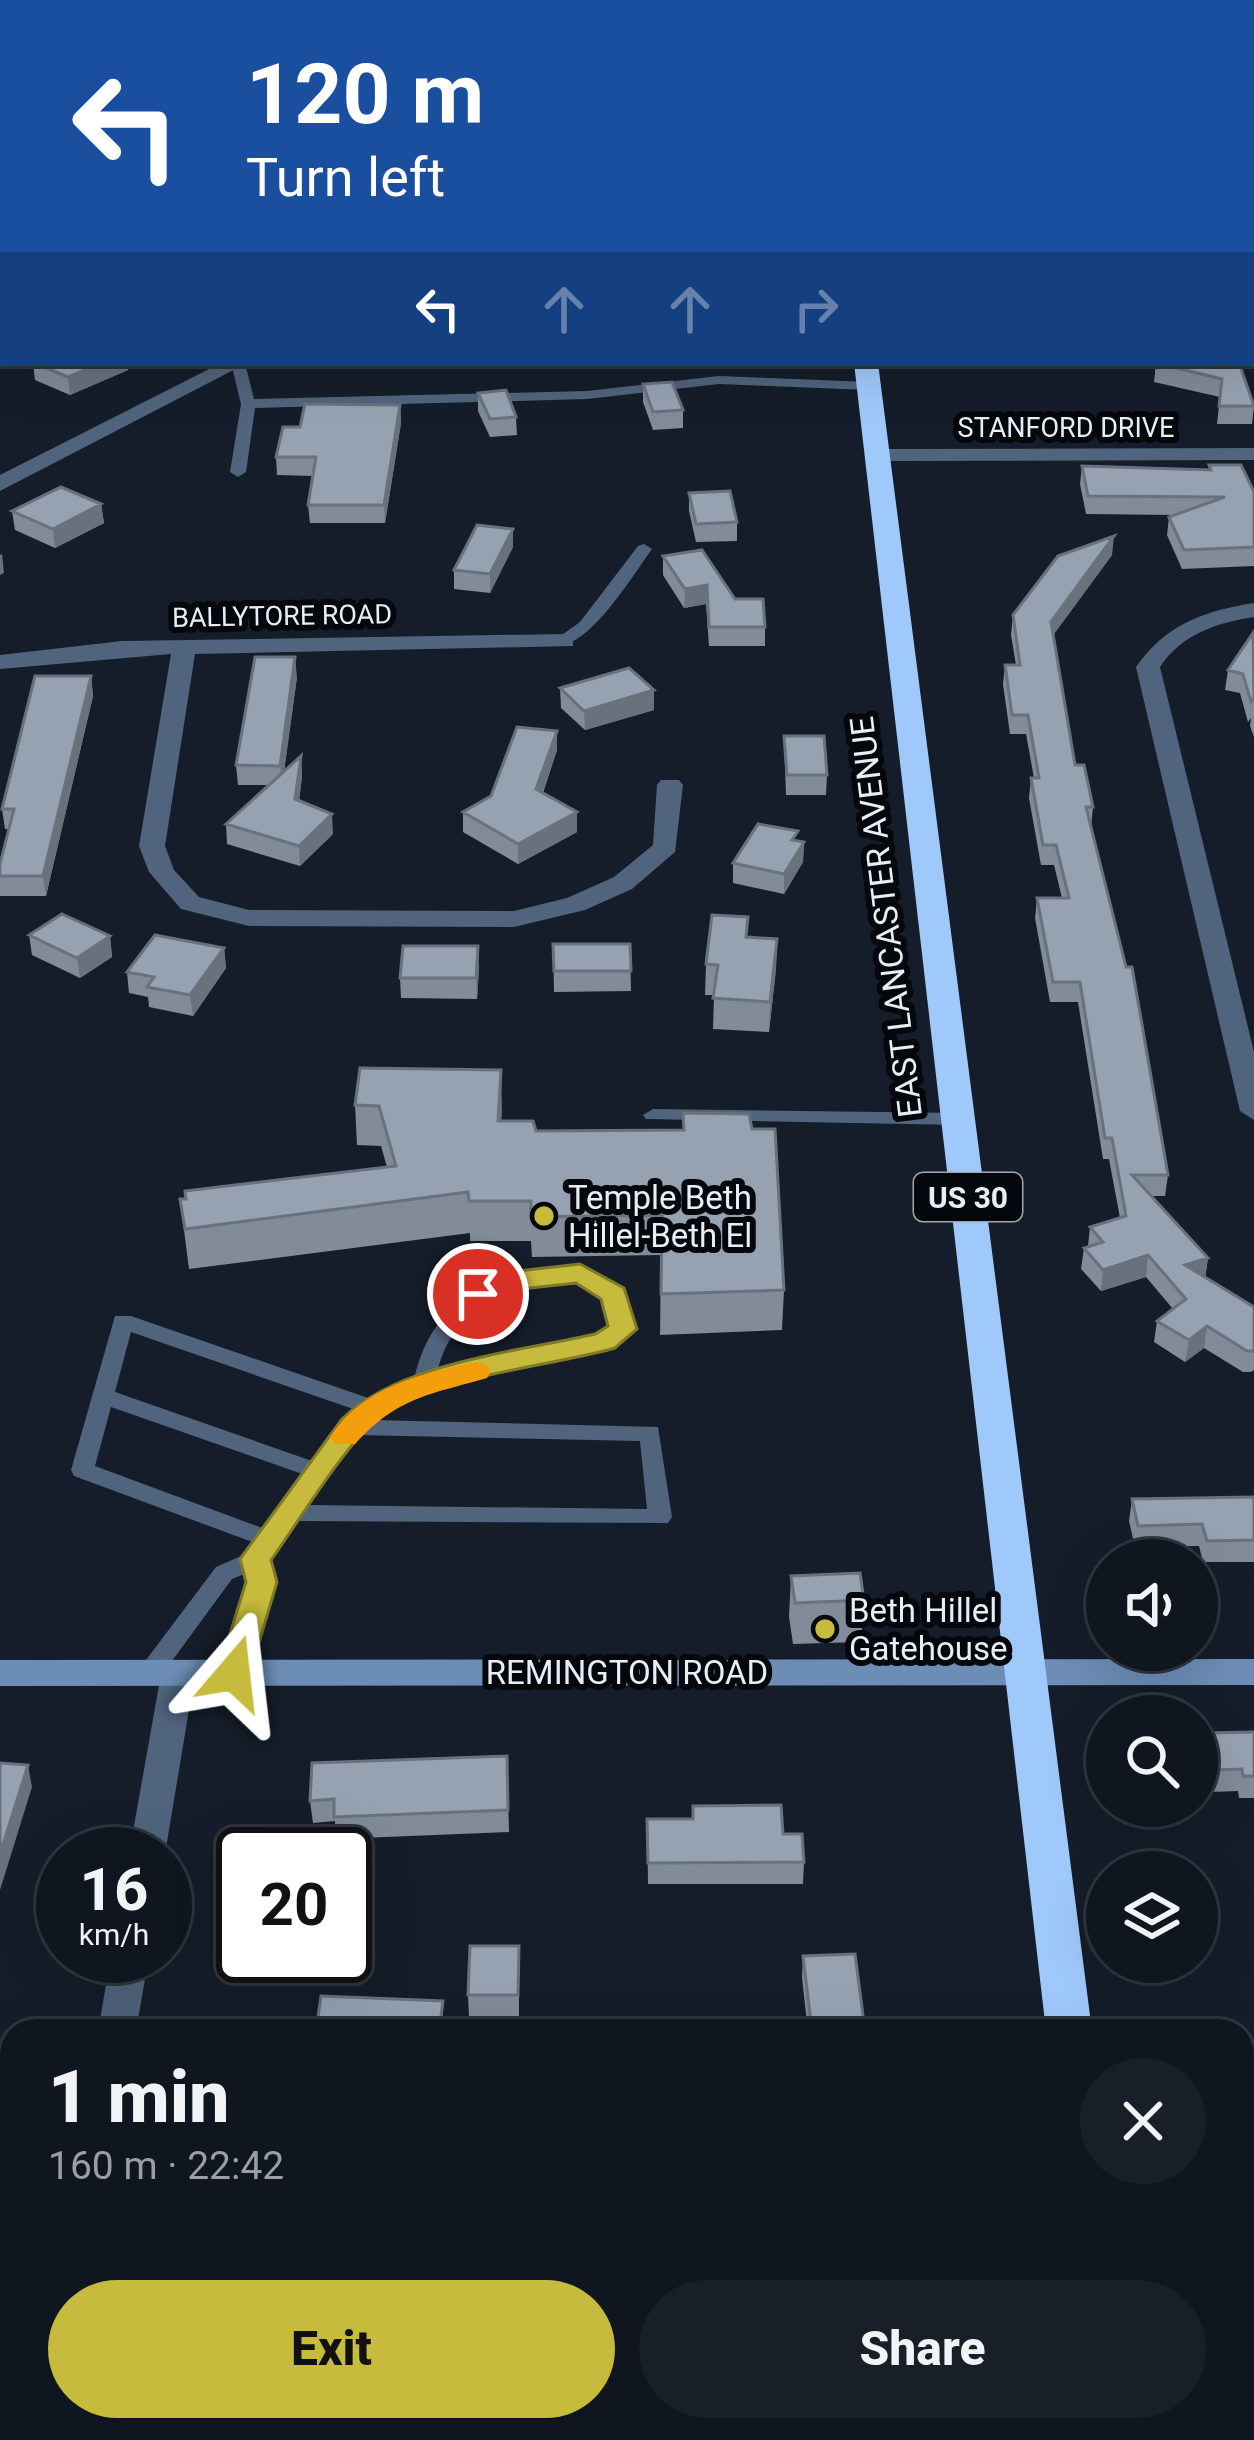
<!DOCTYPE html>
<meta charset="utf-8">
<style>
body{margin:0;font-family:Roboto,sans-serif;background:#181f28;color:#f1f3f6;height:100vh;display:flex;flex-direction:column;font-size:45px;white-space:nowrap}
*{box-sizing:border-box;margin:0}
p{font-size:39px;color:#9b9fa4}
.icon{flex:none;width:66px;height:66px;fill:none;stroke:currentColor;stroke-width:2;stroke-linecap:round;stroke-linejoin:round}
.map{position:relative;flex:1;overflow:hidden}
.sheet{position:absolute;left:0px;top:2019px;width:1254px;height:423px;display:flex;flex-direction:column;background:#0f161f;border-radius:36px 36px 0 0;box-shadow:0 12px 48px #0002,0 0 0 3px #2f353d}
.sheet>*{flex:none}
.hud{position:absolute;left:0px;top:0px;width:1254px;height:366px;box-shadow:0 12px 48px #0002,0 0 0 3px #2f353d;background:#1a4fa0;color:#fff;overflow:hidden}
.buttons{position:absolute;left:1086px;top:1539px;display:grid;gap:24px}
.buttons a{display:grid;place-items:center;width:132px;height:132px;border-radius:50%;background:#0f161f;box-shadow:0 12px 48px #0002,0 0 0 3px #2f353d;font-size:60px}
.speed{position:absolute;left:36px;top:1827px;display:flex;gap:24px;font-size:60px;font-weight:700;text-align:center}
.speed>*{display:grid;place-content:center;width:156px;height:156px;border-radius:50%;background:#0f161f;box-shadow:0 12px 48px #0002,0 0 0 3px #2f353d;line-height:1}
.speed small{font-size:30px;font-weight:400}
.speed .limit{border:6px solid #111;border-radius:18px;background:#fff;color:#111}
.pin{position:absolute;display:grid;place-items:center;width:102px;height:102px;color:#fff;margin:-51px;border:6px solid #fff;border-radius:50%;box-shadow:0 3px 12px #0007}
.me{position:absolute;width:132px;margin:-66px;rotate:17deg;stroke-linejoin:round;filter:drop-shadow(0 0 9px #0008)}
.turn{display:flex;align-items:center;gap:42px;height:252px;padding:0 48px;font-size:54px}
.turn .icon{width:156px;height:156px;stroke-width:2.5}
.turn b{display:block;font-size:84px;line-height:102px}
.lanes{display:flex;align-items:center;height:114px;padding:0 48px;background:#0003;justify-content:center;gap:60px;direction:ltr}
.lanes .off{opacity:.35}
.round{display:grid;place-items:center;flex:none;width:126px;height:126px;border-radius:63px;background:#181f28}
.overview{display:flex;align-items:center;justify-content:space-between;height:204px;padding:0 48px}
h1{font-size:72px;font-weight:800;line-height:90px}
.cta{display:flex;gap:24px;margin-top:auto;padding:24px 48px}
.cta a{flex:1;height:138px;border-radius:72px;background:#c6bb3c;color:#111;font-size:48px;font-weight:800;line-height:138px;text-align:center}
.cta a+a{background:#181f28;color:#f1f3f6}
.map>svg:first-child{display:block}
</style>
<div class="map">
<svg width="1254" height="2440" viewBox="0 0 1254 2440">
<rect width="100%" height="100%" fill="#141d29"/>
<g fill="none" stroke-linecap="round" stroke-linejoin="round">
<path fill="#50647d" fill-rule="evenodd" d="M833,0H864L860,3Z
M1251,79L1254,80V88L1251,87Z
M1251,138H1254V146H1251Z
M231,363H245L254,399L587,391L719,376L869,382L876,386L869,390L719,384L587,399L255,408L246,472L238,477L230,472L241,404Z
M644,544L652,549C634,574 590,646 559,645V637L580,622L638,546Z
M653,1109L959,1113L969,1119L959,1125L646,1119L643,1115Z
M548,1267C576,1267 598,1273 622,1289L633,1329L613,1346L430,1390L373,1420L658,1427L672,1517L668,1523L296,1521L268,1560L273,1583L243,1679L234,1682L225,1679L222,1673L249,1583L247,1573L232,1579L158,1680L149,1683L140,1680L137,1674L140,1668L216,1567L248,1553L255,1543L74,1476L71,1470L115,1316H131L371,1399L414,1380C429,1308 479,1279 548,1267ZM548,1281L586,1286L604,1297L611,1326L598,1335L437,1373C449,1318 494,1290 548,1281ZM131,1332L356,1410L315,1462L115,1392ZM111,1407L305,1475L265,1529L95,1466ZM358,1435L640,1441L647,1509L308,1505Z"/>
<path fill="#50647d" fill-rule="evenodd" d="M3,31V42L0,43V32Z
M1251,159L1254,160V172L1251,171Z
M3,249V261L0,262V250Z
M1251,320H1254V332H1251Z
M221,363H247L0,491V475Z
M1254,448V460L878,461L867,455L878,449Z
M1254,603V617C1216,623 1182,634 1160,667L1254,1052V1120L1240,1111L1136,667C1166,624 1204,611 1254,603Z
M565,634L573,636V646L195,654L165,846L174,870L199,897L249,910L514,911L567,898L614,877L653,845L657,785L661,780H679L683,785L675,852L632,889L585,910L514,927L249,926L181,909L149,872L139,846L171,654L0,669V655L122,641Z
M178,1661L190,1665L195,1674L165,1854H129L161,1674L166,1665Z
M111,1956H149L136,2031H98Z
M37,2430H81L80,2440H36Z"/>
<path fill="#6c8db5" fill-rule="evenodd" d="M1254,1659V1685L0,1686V1660Z"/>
<path fill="#a0c9fb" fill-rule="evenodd" d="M706,0H726L728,3H708Z
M854,363H878L1092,2031H1046Z
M1092,2430H1144L1145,2440H1093Z"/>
</g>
<path fill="#818b99" d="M196,0H433L428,3H211Z
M886,0H972L971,3H889Z
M1254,0V77H1251V3Z
M33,363L128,370L70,395L35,380Z
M1156,363H1239L1254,406L1252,424H1217L1220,397L1154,382Z
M643,384L683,410V428L653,430L643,402Z
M478,393L516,417L517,435L490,437L478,411Z
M400,405L401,423L385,523H310L308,505L313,476L277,475L276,457L300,427Z
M1209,465L1254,492V566L1182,569L1167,535L1169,517L1173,515L1086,514L1080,484L1082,466L1209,470Z
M689,493L737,522V541L696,542L689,511Z
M101,504L104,523L55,548L15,530L12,511Z
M513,547L490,593L454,589V570Z
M1112,555L1053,635L1075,765L1093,807L1091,827L1168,1175L1165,1196H1151L1208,1258L1205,1278L1254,1307V1370L1251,1372H1243L1204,1348L1185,1362L1154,1342L1157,1321L1173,1309L1146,1277L1101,1291L1081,1269L1084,1248L1088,1246L1090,1227L1120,1218L1109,1159H1103L1078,1002H1050L1035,918L1037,898H1062L1054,865H1041L1029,798L1031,778H1034L1026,734H1010L1003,684L1005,665H1016L1011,635L1013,615Z
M663,556L735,599L765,627V646H709L706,604L684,608L663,575Z
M1254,633V737L1250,726L1251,718L1248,722L1240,693L1225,690L1228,670Z
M91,676L93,696L46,896H0V864L9,829H5L2,809Z
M297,677L284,772L301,756L302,776L299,801L333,834L300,866L227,844L226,824L269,785H238L236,765Z
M560,688L654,690V710L585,730L561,708Z
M784,736L827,775L826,795H786Z
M557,750L543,793L577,832L518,864L463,832V812L491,796Z
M798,841L804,842L803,862L784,894L733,883V863Z
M29,935L110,936L112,957L80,978L32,955Z
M747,937L777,939L776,969L769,1032L713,1029L714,995H705L706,964Z
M553,944H630L631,991L554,992Z
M224,948L226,968L193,1016L149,1007L148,997L129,993L127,972Z
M479,967L477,999L401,998L400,978Z
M501,1070V1121L536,1131L784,1290L782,1330L660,1335L661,1255L532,1257L531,1241H470V1233L189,1269L180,1199L387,1167L381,1146L357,1145L355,1105Z
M1254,1497V1562H1203L1199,1546L1135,1547L1129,1521L1132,1499Z
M791,1576L864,1600L861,1642L793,1644L789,1617Z
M1254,1732V1798H1239L1238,1791L1209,1792L1202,1755L1206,1733Z
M507,1756L509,1832L336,1839L335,1821L313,1823L310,1801Z
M647,1819H693L783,1834L804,1862L803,1884H648Z
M519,1946V2017H469L468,1995Z
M803,1956L865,2031H808L802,1978Z
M788,2430H861V2440H788Z"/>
<path fill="#69717d" d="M403,0H433L428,3H397Z
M916,0H972L971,3H916Z
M100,363H127L128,370L70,395L68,377Z
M400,405L401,423L385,523L384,505Z
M101,504L104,523L55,548L53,529Z
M513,529V547L490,593V574Z
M1114,536L1112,555L1049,641L1051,622Z
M2,554L4,573L0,575V555Z
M707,585L706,604L684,608L685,589Z
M295,657L297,677L282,785L280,766Z
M91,676L93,696L46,896L43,876Z
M654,690V710L585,730L584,711Z
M557,731V750L537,809L536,789Z
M301,756L302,776L297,819L295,799Z
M577,812V832L518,864V844Z
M332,814L333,834L300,866L299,846Z
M804,842L803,862L784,894V874Z
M110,936L112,957L80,978L77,958Z
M777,939L776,969L769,1032L770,1002Z
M478,946L479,967L477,999L476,978Z
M224,948L226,968L193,1016L190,995Z
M501,1070L502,1110L499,1160L498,1121Z
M1148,1255L1146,1277L1101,1291L1103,1270Z
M1208,1258L1205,1279L1185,1265Z
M1207,1326L1204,1348L1185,1362L1189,1340Z
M28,1765L32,1787L0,1890V1854Z
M443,2001V2031H439Z"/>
<path fill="#96a2b2" stroke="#69717d" stroke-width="3" d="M273,0H403L397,3H288Z
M1095,0H1254V53L1251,52V3H1093Z
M34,363H100L68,377Z
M1156,363H1239L1254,406H1219L1222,379Z
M672,382L683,410L653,412L643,384Z
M506,390L516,417L490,419L478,393Z
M305,404L400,405L384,505H308L316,457H276L283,427H300Z
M1209,465H1241L1254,492V547L1184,550L1169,517L1225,497L1088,496L1082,466L1211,470Z
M61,487L101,504L53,529L12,511Z
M730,491L737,522L696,524L689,493Z
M477,525L513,529L490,574L454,570Z
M1114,536L1051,622L1075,765H1084L1093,807H1086L1126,967H1132L1168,1175H1132L1208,1258L1185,1265L1254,1307V1351H1247L1207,1326L1189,1340L1157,1321L1186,1299L1148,1255L1103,1270L1084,1248L1103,1242L1090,1227L1126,1216L1112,1138H1105L1080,982H1053L1037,898H1069L1056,845H1043L1031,778H1039L1028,715H1012L1005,665H1020L1013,615L1058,556Z
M702,550L735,599H763L765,627H709L707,585L685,589L663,556Z
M1253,633L1254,698L1251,702L1243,674L1228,670Z
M255,657H295L280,766L236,765Z
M629,668L654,690L584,711L560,688Z
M35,676H91L43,876H0V864L14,809H2Z
M517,727L557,731L536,789L577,812L518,844L463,812L491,796Z
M784,736H824L827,775H787Z
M301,756L295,799L332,814L299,846L226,824Z
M758,824L798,831L792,840L804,842L784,874L733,863Z
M62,914L110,936L77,958L29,935Z
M712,915L748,917L746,937L777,939L770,1002L713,998L718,965L706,964Z
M155,935L224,948L190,995L147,987L154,977L127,972Z
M553,944H630L631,971H554Z
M403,946H478L476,978H400Z
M360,1068L501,1070L498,1121H533L536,1131L684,1130L683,1113L749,1114L752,1129H775L784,1290L661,1294L662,1215L531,1217V1201H469L468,1192L185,1229L180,1199H186L185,1191L396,1166L379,1106L355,1105Z
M1254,1497V1540L1207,1541L1202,1524L1138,1526L1132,1499Z
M860,1573L864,1600L795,1603L791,1576Z
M1254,1732V1776H1243L1242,1769L1213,1770L1206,1733Z
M507,1756L508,1810L334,1817V1799L310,1801L312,1763Z
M0,1763L28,1765L0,1854Z
M781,1805L783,1834H802L804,1862L648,1863L647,1819H693V1806Z
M470,1946H519L518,1995H468Z
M855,1954L865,2031H812L803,1956Z
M321,1996L443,2001L439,2031H316Z
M340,2430H425L424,2440H339Z"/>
<path fill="#c6bb3c" stroke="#817a27" stroke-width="3" d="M580,1264L624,1288L637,1329L615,1348C543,1368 446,1374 384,1414C349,1437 298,1523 271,1560L277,1582L250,1673L245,1682H222L218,1673L246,1582L240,1559L342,1419C401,1362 517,1352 595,1334L608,1326L601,1299L576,1283L521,1289L478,1303L464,1294L469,1287L518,1271Z"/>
<path fill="#f59e0b" d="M476,1362L487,1365L491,1371L487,1378C428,1395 398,1397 355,1444H335L330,1437C363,1386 421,1374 476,1362Z"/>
<g fill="#c6bb3c" stroke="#04070c" stroke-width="4.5">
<circle cx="544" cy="1216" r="12"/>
<circle cx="825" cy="1629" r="12"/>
</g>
<g text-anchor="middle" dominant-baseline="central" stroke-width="12" stroke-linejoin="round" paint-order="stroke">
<g font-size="27" fill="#e7eef6" stroke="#04070c">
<text x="1066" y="428">STANFORD DRIVE</text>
<text transform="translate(282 616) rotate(-1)">BALLYTORE ROAD</text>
</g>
<rect fill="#04070c" stroke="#a3a9b0" stroke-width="3" x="914" y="1173" width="108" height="48" rx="9"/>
<g font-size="30" font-weight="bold" fill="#e7eef6">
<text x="968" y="1197">US 30</text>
</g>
<g font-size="33" fill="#e7eef6" stroke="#04070c">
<text transform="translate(886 917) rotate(-97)">EAST LANCASTER AVENUE</text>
<text x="627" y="1672">REMINGTON ROAD</text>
</g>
<g font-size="33" fill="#e7eef6" stroke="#04070c" text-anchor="start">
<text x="568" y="1197">Temple Beth<tspan x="568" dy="38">Hillel-Beth El</tspan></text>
<text x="849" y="1610">Beth Hillel<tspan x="849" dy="38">Gatehouse</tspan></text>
</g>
</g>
</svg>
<div class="buttons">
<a><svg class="icon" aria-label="sound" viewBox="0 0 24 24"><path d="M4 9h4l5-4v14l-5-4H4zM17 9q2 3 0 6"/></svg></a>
<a><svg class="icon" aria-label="search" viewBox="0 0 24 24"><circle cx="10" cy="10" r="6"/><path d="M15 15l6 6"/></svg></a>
<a><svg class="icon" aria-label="layers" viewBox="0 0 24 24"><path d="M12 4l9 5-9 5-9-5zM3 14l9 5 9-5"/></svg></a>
</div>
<div class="speed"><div>16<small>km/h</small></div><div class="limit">20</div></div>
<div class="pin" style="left:478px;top:1294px;background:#d93025"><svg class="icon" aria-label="arrive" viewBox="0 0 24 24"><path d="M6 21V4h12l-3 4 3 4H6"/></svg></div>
<svg class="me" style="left:234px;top:1673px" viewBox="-20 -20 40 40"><path d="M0-17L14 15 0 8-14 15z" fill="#c6bb3c" stroke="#fff" stroke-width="4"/></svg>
<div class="hud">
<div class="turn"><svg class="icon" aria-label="left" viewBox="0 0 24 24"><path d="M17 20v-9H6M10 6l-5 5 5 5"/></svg><div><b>120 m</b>Turn left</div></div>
<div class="lanes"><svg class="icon" aria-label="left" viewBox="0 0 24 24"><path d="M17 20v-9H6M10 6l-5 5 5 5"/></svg><svg class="icon off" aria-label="ahead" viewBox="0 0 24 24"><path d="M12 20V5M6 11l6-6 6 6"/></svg><svg class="icon off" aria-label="ahead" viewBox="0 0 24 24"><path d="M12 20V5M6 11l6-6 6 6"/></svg><svg class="icon off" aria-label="right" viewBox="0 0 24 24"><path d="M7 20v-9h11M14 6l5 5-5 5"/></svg></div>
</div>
<section class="sheet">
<div class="overview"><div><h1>1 min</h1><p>160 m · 22:42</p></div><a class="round"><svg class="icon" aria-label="close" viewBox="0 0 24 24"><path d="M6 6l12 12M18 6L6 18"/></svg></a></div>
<div class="cta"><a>Exit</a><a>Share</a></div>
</section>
</div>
